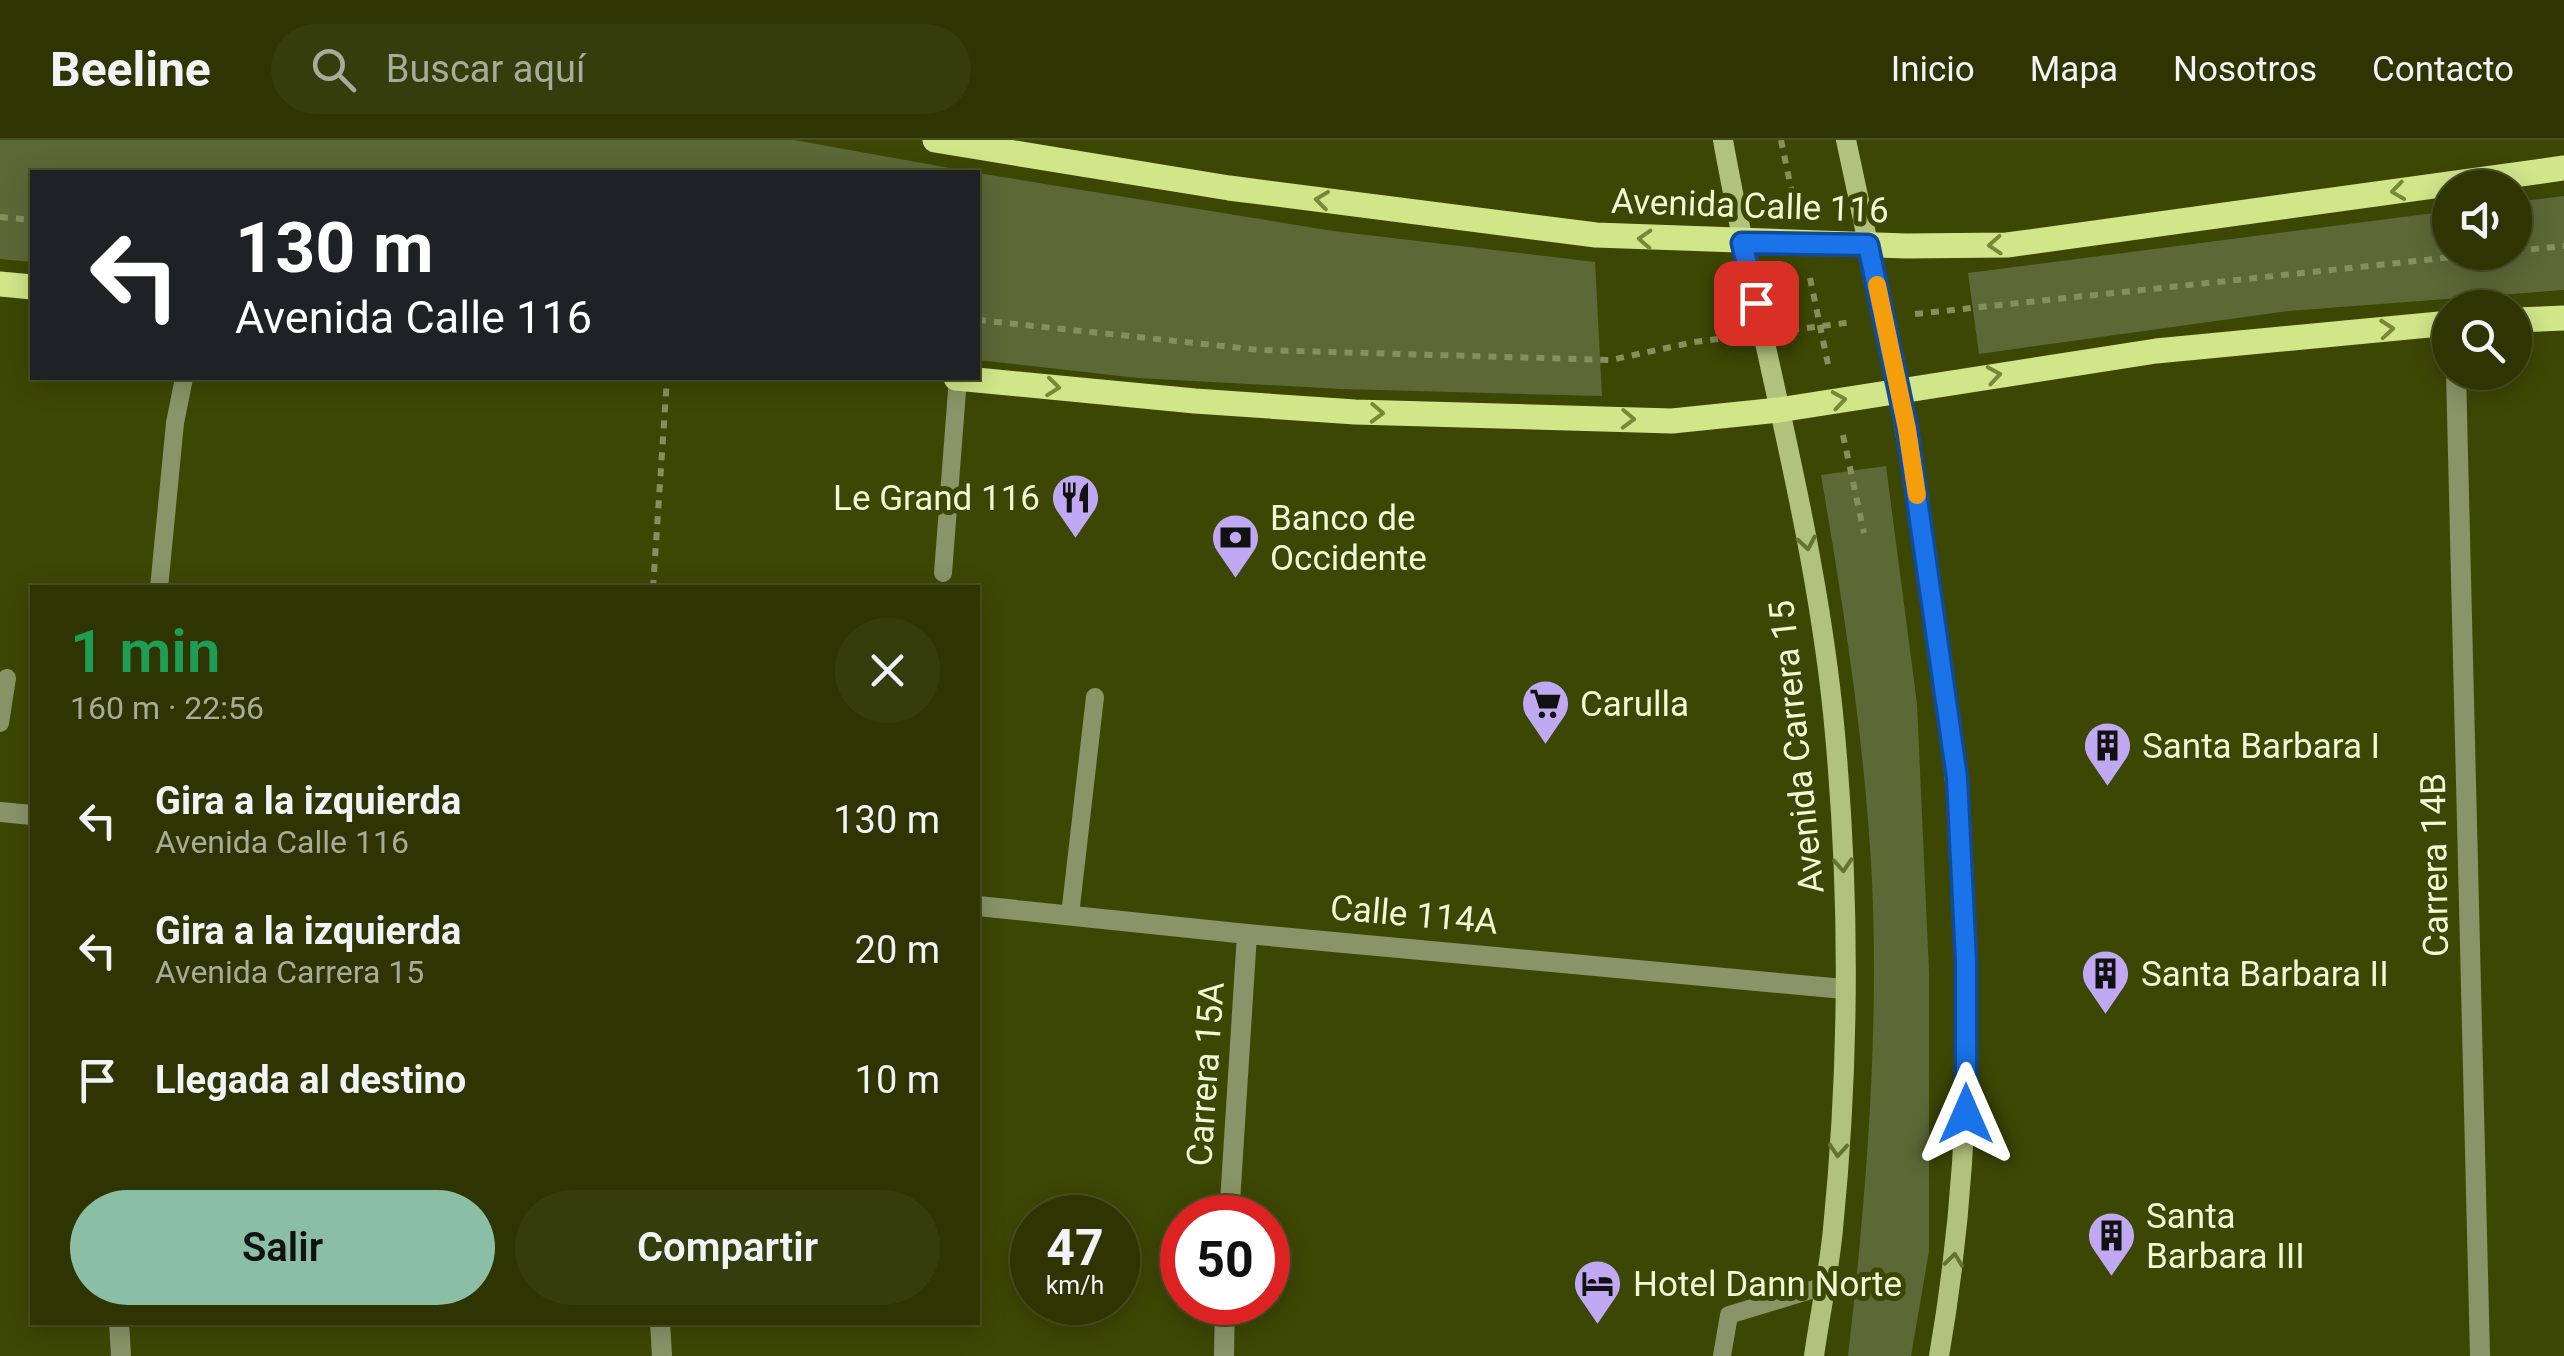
<!DOCTYPE html>
<html lang="es">
<meta charset="utf-8">
<style>
body{margin:0;font-family:Roboto,sans-serif;background:#363d0d;color:#f1f3f6;height:100vh;display:flex;flex-direction:column;font-size:38px;white-space:nowrap}
*{box-sizing:border-box;margin:0}
p{font-size:32px;color:#a7ab9a}
.icon{flex:none;width:55px;height:55px;fill:none;stroke:currentColor;stroke-width:2;stroke-linecap:round;stroke-linejoin:round}
.map{position:relative;flex:1;overflow:hidden}
.details{position:absolute;left:30px;top:445px;width:950px;height:740px;display:flex;flex-direction:column;background:#2e3503;border-radius:0px;box-shadow:0 5px 25px #0003,0 0 0 2px #495025}
.details>*{flex:none}
.top-card{position:absolute;left:30px;top:30px;width:950px;height:210px;border-radius:0px;box-shadow:0 5px 25px #0003,0 0 0 2px #495025;background:#202124;color:#fff;overflow:hidden}
.controls{position:absolute;left:2432px;top:30px;display:grid;gap:20px}
.controls a{display:grid;place-items:center;width:100px;height:100px;border-radius:50%;background:#2e3503;box-shadow:0 5px 25px #0003,0 0 0 2px #495025;font-size:50px}
.speed{position:absolute;left:1010px;top:1055px;display:flex;gap:20px;font-size:50px;font-weight:700;text-align:center}
.speed>*{display:grid;place-content:center;width:130px;height:130px;border-radius:50%;background:#2e3503;box-shadow:0 5px 25px #0003,0 0 0 2px #495025;line-height:1}
.speed small{font-size:25px;font-weight:400}
.speed .limit{border:15px solid #d22;background:#fff;color:#111}
.pin{position:absolute;display:grid;place-items:center;width:85px;height:85px;color:#fff;margin:-42px;border-radius:20px;box-shadow:0 5px 15px #0006}
.me{position:absolute;width:110px;margin:-55px;rotate:0deg;stroke-linejoin:round;filter:drop-shadow(0 0 8px #0008)}
.turn{display:flex;align-items:center;gap:35px;height:210px;padding:0 40px;font-size:45px}
.turn .icon{width:130px;height:130px;stroke-width:2.5}
.turn b{display:block;font-size:70px;line-height:85px}
.round{display:grid;place-items:center;flex:none;width:105px;height:105px;border-radius:52px;background:#363d0d}
.overview{display:flex;align-items:center;justify-content:space-between;height:170px;padding:0 40px}
h1{font-size:60px;font-weight:600;line-height:75px;color:#1e9e55}
.primary-button{display:flex;gap:20px;margin-top:auto;padding:20px 40px}
.primary-button a{flex:1;height:115px;border-radius:60px;background:#8abfa5;color:#111;font-size:40px;font-weight:600;line-height:115px;text-align:center}
.primary-button a+a{background:#363d0d;color:#f1f3f6}
ul{padding:0;list-style:none}
li{display:flex;align-items:center;gap:30px;height:130px;padding:0 40px}
li div{flex:1}
li b{display:block;font-size:38px}
li em{font-style:normal}
header{display:flex;align-items:center;gap:60px;box-sizing:border-box;height:140px;padding:0 50px;background:#2e3503;border-bottom:2px solid #495025}
header strong{font-size:48px}
nav{display:flex;gap:55px;margin-inline-start:auto;font-size:35px}
.search{width:700px;height:90px;background:#363d0d;display:flex;align-items:center;gap:25px;box-sizing:border-box;padding:0 35px;border-radius:55px;color:#a7ab9a;font-size:38px}
.map>svg:first-child{display:block}
</style>
<header>
<strong>Beeline</strong>
<div class="search"><svg class="icon" aria-label="search" viewBox="0 0 24 24"><circle cx="10" cy="10" r="6"/><path d="M15 15l6 6"/></svg>Buscar aquí</div>
<nav><a>Inicio</a><a>Mapa</a><a>Nosotros</a><a>Contacto</a></nav>
</header>
<div class="map">
<svg width="2564" height="1216" viewBox="0 0 2564 1216">
<rect width="100%" height="100%" fill="#3d4704"/>
<path fill="#5d6837" d="M0,0H794L972,32H32V122L0,119Z
M978,33L1333,91L1595,122L1602,256L1342,249L1138,238L978,220Z
M2564,56V150L2288,171L1979,214L1968,133L2450,71V112H2515V62Z
M1886,326L1917,564L1929,832V1111L1911,1216H1848C1866,1059 1879,898 1872,740C1865,604 1844,470 1821,335Z"/>
<g fill="none" stroke-linecap="round" stroke-linejoin="round">
<path stroke="#87905c" stroke-width="6" stroke-dasharray="8 8" stroke-linecap="butt" d="M1781,0L1795,67
M0,77L32,80
M2515,111L2564,106
M1810,138L1829,229
M1915,174L2501,112
M978,180L1260,210L1611,220L1694,202L1734,197
M1791,190L1853,182
M1843,295L1864,393
M653,448L667,238"/>
<path stroke="#8a9468" stroke-width="18" d="M943,433L958,238
M159,448L175,283L184,238
M0,583L7,538
M1070,775L1095,557
M1722,1216L1729,1175L1824,1146"/>
<path stroke="#8a9468" stroke-width="20" d="M2456,232L2480,1216
M0,672L32,675
M978,766L1247,794L1844,849
M1229,1078L1247,794
M119,1182L121,1216
M660,1182L662,1216
M1224,1216L1225,1162"/>
<path stroke="#b2c27c" stroke-width="20" d="M1723,0C1757,191 1813,379 1833,573C1850,744 1850,918 1833,1089C1829,1131 1820,1174 1814,1216
M1846,0C1932,398 2010,809 1939,1216"/>
<path stroke="#d1e689" stroke-width="25" d="M935,0L1229,48L1596,95L1906,106L2007,105L2564,28
M0,144L32,147
M2515,180L2564,178
M956,238L1195,261L1355,272L1672,281L1779,270L2156,211L2450,183"/>
</g>
<defs><path id="oneway-chevron" d="M-2-3.5L2.5 0L-2 3.5" fill="none" stroke-width="1.6" stroke-linecap="round" stroke-linejoin="round" transform="scale(2.5)"/></defs>
<g stroke="#788739">
<use href="#oneway-chevron" transform="translate(2398 51) rotate(172)"/>
<use href="#oneway-chevron" transform="translate(1322 60) rotate(-173)"/>
<use href="#oneway-chevron" transform="translate(1645 99) rotate(-177)"/>
<use href="#oneway-chevron" transform="translate(1995 105) rotate(176)"/>
<use href="#oneway-chevron" transform="translate(2387 189) rotate(-5)"/>
<use href="#oneway-chevron" transform="translate(1994 235) rotate(-9)"/>
<use href="#oneway-chevron" transform="translate(1053 247) rotate(6)"/>
<use href="#oneway-chevron" transform="translate(1839 260) rotate(-9)"/>
<use href="#oneway-chevron" transform="translate(1377 273) rotate(2)"/>
<use href="#oneway-chevron" transform="translate(1628 279) rotate(2)"/>
</g>
<g stroke="#66722e">
<use href="#oneway-chevron" transform="translate(1807 403) rotate(80)"/>
<use href="#oneway-chevron" transform="translate(1843 725) rotate(86)"/>
<use href="#oneway-chevron" transform="translate(1838 1010) rotate(94)"/>
<use href="#oneway-chevron" transform="translate(1954 1120) rotate(-83)"/>
</g>
<g fill="none" stroke-linecap="round" stroke-linejoin="round">
<defs>
<path id="route" d="M1756,163L1742,103L1868,105L1907,289L1957,638L1966,821V974"/>
</defs>
<use href="#route" stroke="#114b97" stroke-width="25"/>
<use href="#route" stroke="#1a73e8" stroke-width="18"/>
<path stroke="#f59e0b" stroke-width="18" d="M1877,145L1907,289L1917,355"/>
</g>
<defs>
<symbol id="restaurant-pin" viewBox="-11 -11 22 30"><path d="M0 17L-7.5 6A9.5 9.5 0 1 1 7.5 6Z" fill="#c1a8f3" stroke="#3d4704"/><path d="M-5-6h1v4h1v-4h1v4h1v-4h1v5L-1.5 .5V6h-2V.5L-5-1ZM5-6V6H3V1.5H1.5Q1.5-4 5-6Z" fill="#111"/></symbol>
<symbol id="bank-pin" viewBox="-11 -11 22 30"><path d="M0 17L-7.5 6A9.5 9.5 0 1 1 7.5 6Z" fill="#c1a8f3" stroke="#3d4704"/><path d="M-6-4H6V4H-6ZM0-2.3a2.3 2.3 0 1 0 0 4.6a2.3 2.3 0 1 0 0-4.6Z" fill="#111"/></symbol>
<symbol id="supermarket-pin" viewBox="-11 -11 22 30"><path d="M0 17L-7.5 6A9.5 9.5 0 1 1 7.5 6Z" fill="#c1a8f3" stroke="#3d4704"/><path d="M-6-5.5h2.5l.6 2H6L4.5 2H-2.5L-4.4-4H-6ZM-1.5 3.2a1.3 1.3 0 1 0 .1 0ZM3 3.2a1.3 1.3 0 1 0 .1 0Z" fill="#111"/></symbol>
<symbol id="building-pin" viewBox="-11 -11 22 30"><path d="M0 17L-7.5 6A9.5 9.5 0 1 1 7.5 6Z" fill="#c1a8f3" stroke="#3d4704"/><path d="M-4-6H4V6H1V3H-1V6H-4ZM-2.5-4.3h1.7v1.8h-1.7ZM.8-4.3h1.7v1.8H.8ZM-2.5-1h1.7V.8h-1.7ZM.8-1h1.7V.8H.8Z" fill="#111"/></symbol>
<symbol id="hotel-pin" viewBox="-11 -11 22 30"><path d="M0 17L-7.5 6A9.5 9.5 0 1 1 7.5 6Z" fill="#c1a8f3" stroke="#3d4704"/><path d="M-6-4.5h1.5V1H6V5H4.5V3h-9V5H-6ZM-4 0a1.8 1.8 0 1 1 3.6 0ZM.5 0V-2.5h3Q6-2.5 6 0Z" fill="#111"/></symbol>
</defs>
<g fill-rule="evenodd">
<use href="#restaurant-pin" x="1048" y="330" width="55" height="75"/>
<use href="#bank-pin" x="1208" y="370" width="55" height="75"/>
<use href="#supermarket-pin" x="1518" y="536" width="55" height="75"/>
<use href="#building-pin" x="2080" y="578" width="55" height="75"/>
<use href="#building-pin" x="2078" y="806" width="55" height="75"/>
<use href="#building-pin" x="2084" y="1068" width="55" height="75"/>
<use href="#hotel-pin" x="1570" y="1116" width="55" height="75"/>
</g>
<g text-anchor="middle" dominant-baseline="central" stroke-width="10" stroke-linejoin="round" paint-order="stroke">
<g font-size="35" fill="#f0f8d8" stroke="#3d4704">
<text transform="translate(1750 66) rotate(2)">Avenida Calle 116</text>
<text transform="translate(1797 607) rotate(-96)">Avenida Carrera 15</text>
<text transform="translate(2435 725) rotate(-91)">Carrera 14B</text>
<text transform="translate(1414 775) rotate(5)">Calle 114A</text>
<text transform="translate(1206 934) rotate(-86)">Carrera 15A</text>
</g>
<g font-size="35" fill="#f0f8d8" stroke="#3d4704" text-anchor="start">
<text x="1040" y="358" text-anchor="end">Le Grand 116</text>
<text x="1270" y="378">Banco de<tspan x="1270" dy="40">Occidente</tspan></text>
<text x="1580" y="564">Carulla</text>
<text x="2142" y="606">Santa Barbara I</text>
<text x="2141" y="834">Santa Barbara II</text>
<text x="2146" y="1076">Santa<tspan x="2146" dy="40">Barbara III</tspan></text>
<text x="1633" y="1144">Hotel Dann Norte</text>
</g>
</g>
</svg>
<div class="controls">
<a><svg class="icon" aria-label="sound" viewBox="0 0 24 24"><path d="M4 9h4l5-4v14l-5-4H4zM17 9q2 3 0 6"/></svg></a>
<a><svg class="icon" aria-label="search" viewBox="0 0 24 24"><circle cx="10" cy="10" r="6"/><path d="M15 15l6 6"/></svg></a>
</div>
<div class="speed"><div>47<small>km/h</small></div><div class="limit">50</div></div>
<div class="pin" style="left:1756px;top:163px;background:#d93025"><svg class="icon" aria-label="arrive" viewBox="0 0 24 24"><path d="M6 21V4h12l-3 4 3 4H6"/></svg></div>
<svg class="me" style="left:1966px;top:974px" viewBox="-20 -20 40 40"><path d="M0-17L14 15 0 8-14 15z" fill="#1a73e8" stroke="#fff" stroke-width="4"/></svg>
<div class="top-card">
<div class="turn"><svg class="icon" aria-label="left" viewBox="0 0 24 24"><path d="M17 20v-9H6M10 6l-5 5 5 5"/></svg><div><b>130 m</b>Avenida Calle 116</div></div>
</div>
<section class="details">
<div class="overview"><div><h1>1 min</h1><p>160 m · 22:56</p></div><a class="round"><svg class="icon" aria-label="close" viewBox="0 0 24 24"><path d="M6 6l12 12M18 6L6 18"/></svg></a></div>
<ul>
<li><svg class="icon" aria-label="left" viewBox="0 0 24 24"><path d="M17 20v-9H6M10 6l-5 5 5 5"/></svg><div><b>Gira a la izquierda</b><p>Avenida Calle 116</p></div><em>130 m</em></li>
<li><svg class="icon" aria-label="left" viewBox="0 0 24 24"><path d="M17 20v-9H6M10 6l-5 5 5 5"/></svg><div><b>Gira a la izquierda</b><p>Avenida Carrera 15</p></div><em>20 m</em></li>
<li><svg class="icon" aria-label="arrive" viewBox="0 0 24 24"><path d="M6 21V4h12l-3 4 3 4H6"/></svg><div><b>Llegada al destino</b></div><em>10 m</em></li>
</ul>
<div class="primary-button"><a>Salir</a><a>Compartir</a></div>
</section>
</div>
